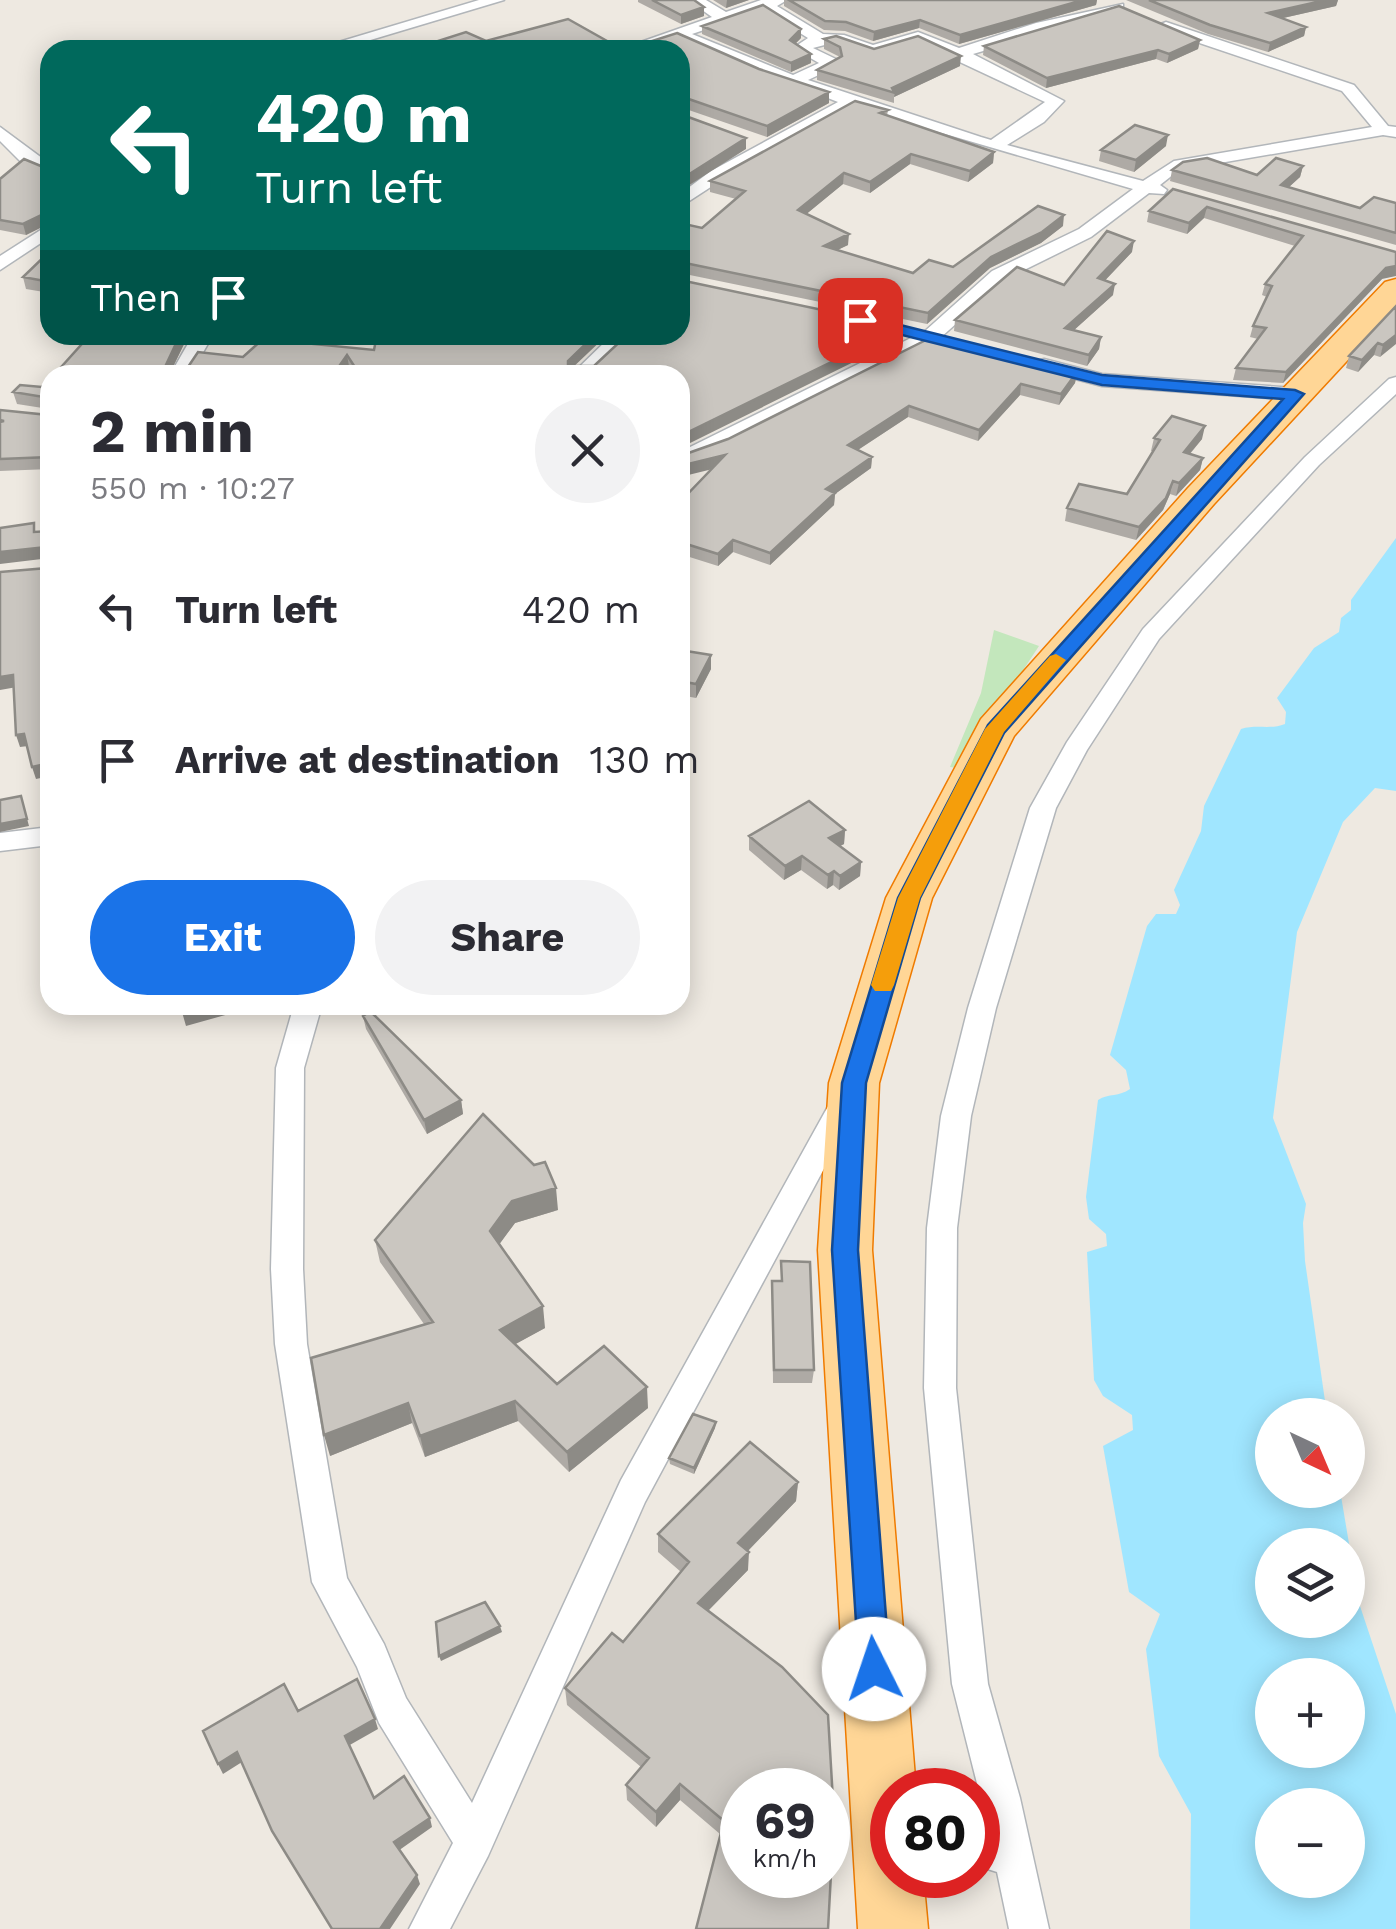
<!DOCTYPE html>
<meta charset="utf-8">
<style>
body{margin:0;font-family:"Work Sans",sans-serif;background:#f2f2f3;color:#2b2b33;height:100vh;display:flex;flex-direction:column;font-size:38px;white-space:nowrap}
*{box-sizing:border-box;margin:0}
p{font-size:32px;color:#7c7c81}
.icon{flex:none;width:55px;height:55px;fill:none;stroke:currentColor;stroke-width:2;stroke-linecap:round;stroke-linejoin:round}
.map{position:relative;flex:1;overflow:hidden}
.panel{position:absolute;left:40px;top:365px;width:650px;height:650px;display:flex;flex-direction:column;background:#fff;border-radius:30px;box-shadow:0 5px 25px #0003}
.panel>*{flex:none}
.guide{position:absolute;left:40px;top:40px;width:650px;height:305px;border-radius:30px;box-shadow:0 5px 25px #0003;background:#00695c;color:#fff;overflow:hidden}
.needle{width:65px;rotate:136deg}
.buttons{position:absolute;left:1255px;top:1398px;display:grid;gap:20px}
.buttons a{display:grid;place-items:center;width:110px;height:110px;border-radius:50%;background:#fff;box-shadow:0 5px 25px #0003;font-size:50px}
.speed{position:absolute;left:720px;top:1768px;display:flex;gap:20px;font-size:50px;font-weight:700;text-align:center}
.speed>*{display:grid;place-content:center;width:130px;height:130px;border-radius:50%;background:#fff;box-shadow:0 5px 25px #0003;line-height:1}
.speed small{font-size:25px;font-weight:400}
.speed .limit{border:15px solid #d22;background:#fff;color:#111}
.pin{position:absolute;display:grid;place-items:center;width:85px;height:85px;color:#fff;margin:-42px;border-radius:20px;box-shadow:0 5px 15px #0006}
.me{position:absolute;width:110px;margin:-55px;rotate:356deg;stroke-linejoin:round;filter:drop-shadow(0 0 8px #0008)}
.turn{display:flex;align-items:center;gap:35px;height:210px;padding:0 50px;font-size:45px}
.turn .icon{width:130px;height:130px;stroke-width:2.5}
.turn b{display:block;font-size:70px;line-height:85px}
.then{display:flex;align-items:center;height:95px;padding:0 50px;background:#0003;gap:20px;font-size:38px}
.round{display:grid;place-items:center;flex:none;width:105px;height:105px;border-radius:52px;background:#f2f2f3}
.summary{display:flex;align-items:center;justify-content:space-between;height:170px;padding:0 50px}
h1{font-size:60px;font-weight:700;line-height:75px}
.action{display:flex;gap:20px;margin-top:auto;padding:20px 50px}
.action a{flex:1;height:115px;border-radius:60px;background:#1a73e8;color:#fff;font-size:40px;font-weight:700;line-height:115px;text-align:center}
.action a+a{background:#f2f2f3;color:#2b2b33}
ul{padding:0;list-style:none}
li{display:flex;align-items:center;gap:30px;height:150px;padding:0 50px}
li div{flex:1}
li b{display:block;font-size:38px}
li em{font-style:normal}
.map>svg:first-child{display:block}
</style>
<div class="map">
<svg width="1396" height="1929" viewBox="0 0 1396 1929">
<rect width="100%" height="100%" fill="#eee9e1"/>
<path fill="#c3e7bc" d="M994,630L1039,646L958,768L950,767L981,693Z"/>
<path fill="#a0e6ff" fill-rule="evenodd" d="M1396,538V791L1375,788L1343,822L1297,932L1273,1118L1306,1204L1303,1223L1305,1261L1327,1415H1272V1490H1340L1359,1603L1396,1714V1929H1190L1191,1814L1159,1756L1146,1649L1160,1614L1129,1592L1103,1446L1133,1430L1132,1415L1103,1396L1094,1380L1087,1252L1107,1246L1106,1234L1089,1219L1086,1197L1098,1100C1109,1093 1119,1097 1130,1089L1126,1070L1110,1055L1147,926L1156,914H1176L1180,905L1174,890L1201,831L1204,806L1241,729C1257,724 1270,730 1285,724L1286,712L1277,698L1314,648L1339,632L1341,618L1351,610V600ZM1272,1545H1348V1620H1272ZM1272,1675H1348V1750H1272ZM1348,1805V1880H1272V1805Z"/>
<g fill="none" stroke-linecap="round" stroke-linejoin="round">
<defs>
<path id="minor" d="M479,0H504L337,50H312Z
M688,0H706L726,12L761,0H787L777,6L823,34L844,35L873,45L918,32L959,48L1036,23L1123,4V10L973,54L1064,101L1044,122L1007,145L1143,181L1174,161L1372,127L1342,91L1161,30V24L1166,22L1354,85L1388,126L1396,127V137L1383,135L1179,170L1160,185L1167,190L1164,194L1149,193L1091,237L1006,279L939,339L726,447L680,465V452L925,331L992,271L1079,229L1133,189L853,107L723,179L680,207V194L711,171L838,102L677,39L642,50H618L712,17ZM763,10L808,38L793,48L819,63L793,75L692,34ZM836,42L872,55L917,42L1045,102L991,140L981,137L808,80L838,66V60L813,48Z
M0,127L50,164V176L24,165L0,141Z
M50,224V237L0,270V256Z
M193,335H213L190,375H170Z
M612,335H633L592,375H571Z
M1044,359L1102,374L1295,388L1305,394L1295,400L1102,386L1037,369V361Z
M1396,377V394L1319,465L1159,639L1087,750L1056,808L996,1008L971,1116L957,1228L956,1388L988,1684L1020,1798L1049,1929H1009L997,1872L978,1866V1828L989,1831L952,1684L924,1388L927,1228L941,1116L968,1008L1030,808L1067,742L1143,629L1305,457L1389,379Z
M50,827V845L0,851V833Z
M294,1005H322L304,1068L303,1269L307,1344L347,1578L384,1644L406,1698L472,1803L621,1480L831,1101L841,1097L851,1101L856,1109L645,1502L488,1856L450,1929H409L453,1843L379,1723L357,1667L312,1582L275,1344L271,1269L276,1068Z"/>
<path id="trunk" d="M1396,279V308L1214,504L1014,736L932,898L879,1083L872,1250L916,1790H892V1875H923L928,1929H858L818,1250L829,1083L886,898L981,719L1188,488L1385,282Z"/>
</defs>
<use href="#minor" stroke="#b2b6ba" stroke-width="3"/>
<use href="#trunk" stroke="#ef7b00" stroke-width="3"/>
<use href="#minor" fill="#fff" fill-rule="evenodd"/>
<use href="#trunk" fill="#ffd696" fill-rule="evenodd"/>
</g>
<path fill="#aeaaa5" d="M638,0H694L704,7V16L681,24L638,2Z
M713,0H749L726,8Z
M784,0H1097L1096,5L959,44L919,28L873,41L845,31L824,30L784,6Z
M1126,0H1338L1336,6L1283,18L1306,27L1304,36L1268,52L1208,34Z
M702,26L801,29V38L795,44L811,63L791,72L702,34Z
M824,39L874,49L960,66L894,97V103L817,80V70L840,57L824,49Z
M1200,40L1198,49L1167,63L1156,59L1046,88L983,55L984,46Z
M680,50L829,103L767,137L680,107Z
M888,110L887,116L994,152L993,163L968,182L910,164L870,193L843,184L806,214L848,245L837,250L913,273L953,267L1063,226L1041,243L990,268L927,324L680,273V223L702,228L736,199L710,192V181Z
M1166,146L1134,172L1099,161L1101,150Z
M50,163V232V223L26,235L0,230V179L48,169Z
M1303,166L1300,177L1289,187L1360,208L1396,203V245L1170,181L1172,170L1257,175Z
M1173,189L1396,252L1382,279L1283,383L1233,380L1236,368L1258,339L1250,337L1253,326L1267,297L1262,295L1265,284L1295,246L1204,218L1187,234L1147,222L1149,211Z
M50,251V293L26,289L23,277Z
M1132,252L1105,280L1113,295L1073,331L1101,337L1099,349L1087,366L954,331L955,320L1064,285Z
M1396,306L1380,357L1374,355L1358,372L1346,368L1349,356Z
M903,327L902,338L680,375H355L349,366L342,375H54L185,342L173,367H188L243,357L374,350L575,366H594Z
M1077,372L1075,383L1059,405L1020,395L978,441L908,417L858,450L872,457L871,468L835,494L834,505L770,565L733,552L718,566L680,554V502L710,470L728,439Z
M50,379V469L0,471V410L49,415V409L17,404L13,392L42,387Z
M1154,438L1202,439L1190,454L1203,458L1200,470L1176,496L1170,494L1163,510L1136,540L1065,521L1067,508L1127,494L1153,451H1151Z
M680,650L711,655V669L696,698L680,695Z
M845,830L844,844L840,846L861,862L860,876L839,890L833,885L827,889L801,870L784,880L749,850V836Z
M363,1016L461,1100L463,1114L427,1134L366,1029Z
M558,1210L515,1223L499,1244L545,1328L515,1344L557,1384L648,1408L569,1472L518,1421L425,1457L412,1423L330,1456L424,1324L380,1262L375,1240Z
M781,1261L814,1370L812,1383H773L772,1281H781Z
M716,1422L715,1428L694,1474L670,1464L669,1458Z
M798,1482L796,1501L748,1551V1570L708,1611L782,1667L720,1834L680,1800L656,1827L627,1800L626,1785L641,1767L567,1705L565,1688L623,1642L681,1572L658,1552V1534Z"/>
<path fill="#8d8b86" d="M727,0H749L726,8Z
M1083,0H1097L1096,5L959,44L960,35Z
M1326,0H1338L1336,6L1266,22L1268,13Z
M704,7V16L681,24V15Z
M920,20L919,28L873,41L874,32Z
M1306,27L1304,36L1268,52L1270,43Z
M801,29V38L790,49V40Z
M1200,40L1198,49L1167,63L1169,54Z
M1158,50L1156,59L1046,88L1047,78Z
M811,54V63L791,72V63Z
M961,56L960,66L894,97L895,93L892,88Z
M829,92V103L767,137V126Z
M1168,135L1166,146L1134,172L1136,160Z
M746,138V149L680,191V180Z
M994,152L993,163L968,182L970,171Z
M911,154L910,164L870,193V182Z
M1303,166L1300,177L1279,196L1281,185Z
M844,173L843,184L798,221V210Z
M1207,207L1204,218L1187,234L1189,223Z
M50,211V223L26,235L23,224Z
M1064,215L1063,226L1041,243L990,268L927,324L928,313L991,257Z
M849,234L848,245L823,257L824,246Z
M1134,241L1132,252L1097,289L1098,278Z
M1396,266V276L1382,279L1283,383L1286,372L1386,268Z
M1115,284L1113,295L1063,340L1065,328Z
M903,327L902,338L680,448V436Z
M180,335H183L185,342L169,375L165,367Z
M595,335H607L568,372V361Z
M1396,335V344L1380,357L1383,345Z
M1101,337L1099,349L1087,366L1089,355Z
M1378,343L1374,355L1358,372L1362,360Z
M347,355L349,366L342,375H333Z
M1077,372L1075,383L1059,405L1061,394Z
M1021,384L1020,395L978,441L979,430Z
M909,406L908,417L847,457L848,445Z
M1205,426L1202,439L1181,464L1184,452Z
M725,455V466L680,477V466Z
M872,457L871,468L835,494L834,505L770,565V553L826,489Z
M1203,458L1200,470L1176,496L1179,483Z
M1173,481L1170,494L1163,510L1136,540L1139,527Z
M733,540V552L718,566V554Z
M46,547L50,558L0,564V552Z
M711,655V669L696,698V684Z
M13,675L17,687L0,690V677Z
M24,734L28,746L20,747L16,735Z
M50,763V776L36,779L32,767Z
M21,796L29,826L0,832V824Z
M845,830L844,844L828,852L829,838Z
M802,856L801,870L784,880L785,866Z
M861,862L860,876L839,890L840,876Z
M834,871L833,885L827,889L828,875Z
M208,1005H261L186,1026L182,1012Z
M461,1100L463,1114L427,1134L424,1120Z
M556,1188L558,1210L515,1223L493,1253L490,1231L512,1201Z
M543,1306L545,1328L503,1351L500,1330Z
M647,1387L648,1408L569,1472L567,1452Z
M515,1401L518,1421L425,1457L420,1436Z
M408,1403L412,1423L330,1456L324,1435Z
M716,1422L715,1428L694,1474V1468Z
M798,1482L796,1501L738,1561V1543Z
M749,1552L748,1570L698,1621V1603Z
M500,1626L502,1632L441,1661L439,1656Z
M375,1719L378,1729L348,1746L345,1736Z
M237,1752L242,1762L223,1774L218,1764Z
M680,1784V1800L656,1827V1812Z
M430,1818L432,1827L398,1851L394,1842Z
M417,1875L420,1884L390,1929H380Z"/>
<path fill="#cac6c0" stroke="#8d8b86" stroke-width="2.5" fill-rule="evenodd" d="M652,0H694L704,7L681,15Z
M789,0H1083L960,35L920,20L874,32L846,22L825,21Z
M1149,0H1326L1268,13L1306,27L1270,43L1210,25Z
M763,5L801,29L790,40L811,54L791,63L702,26Z
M1119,6L1200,40L1169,54L1158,50L1047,78L984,46Z
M568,19L623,50H410L466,32L486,41Z
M677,33L759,69L829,92L767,126L680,96V50H624Z
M836,36L874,49L918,36L961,56L892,88L895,93L817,70L842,56L840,47L824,39Z
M855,101L888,110L880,113L994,152L970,171L911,154L870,182L844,173L798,210L849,234L824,246L913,273L929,260L953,267L1038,206L1064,215L1042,232L991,257L928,313L680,262V223L702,228L745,191L710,181Z
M680,114L746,138L680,180Z
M1135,125L1168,135L1136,160L1101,150Z
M1207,158L1257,175L1276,158L1303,166L1281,185L1360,208L1374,197L1396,203V233L1172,170L1183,162Z
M24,159L48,169L50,163V211L23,224L0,220V179Z
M1173,189L1396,252V266L1386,268L1286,372L1236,368L1266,328L1253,326L1272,286L1265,284L1303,236L1207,207L1189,223L1149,211Z
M1107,231L1134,241L1098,278L1115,284L1065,328L1101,337L1089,355L955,320L1017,267L1064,285Z
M50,251V282L23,277Z
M680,280L903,327L680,436V375H360L347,355L333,375H150V373L121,372V375H54L90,335H180L165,367H188L198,352L243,357L263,339L374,350L377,335H595L568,361V366H594L627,335H680Z
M1396,306V335L1383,345L1378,343L1362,360L1349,356Z
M936,335L1077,372L1061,394L1021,384L979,430L909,406L848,445L872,457L826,489L835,493L770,553L733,540L718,554L680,542V502L725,455L680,466V456L728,439Z
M50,379V457L0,459V422L4,421L0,420V410L49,415L50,398L13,392L20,385L42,387Z
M1172,416L1205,426L1184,452L1203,458L1179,483L1173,481L1166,498L1139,527L1067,508L1079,484L1127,494L1160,440L1154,438Z
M34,523V532L50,531V550L46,547L0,552V528Z
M50,552V763L32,767L24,734L16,735L13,675L0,677V572L47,568Z
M680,650L711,655L696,684L680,681Z
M21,796L27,819L0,824V800Z
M809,801L845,830L829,838L861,862L840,876L834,871L828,875L802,856L785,866L749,836Z
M180,1005H208L182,1012Z
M370,1011L461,1100L424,1120L363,1016Z
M483,1114L534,1165L545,1162L556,1188L512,1201L490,1231L543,1306L500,1330L557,1384L604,1346L647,1387L567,1452L515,1401L420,1436L408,1403L324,1435L311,1358L433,1322L375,1240Z
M781,1261L810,1262L814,1370H774L772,1281H782Z
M693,1414L716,1422L694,1468L669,1458Z
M750,1442L798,1482L738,1543L749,1552L698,1603L782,1667L828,1715L834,1818L828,1929H696L724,1821L680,1784L656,1812L626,1785L649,1758L565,1688L612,1633L623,1642L689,1562L658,1534ZM742,1790H828V1875H742Z
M485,1602L500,1626L439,1656L436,1622Z
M357,1679L375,1719L345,1736L374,1798L404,1776L430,1818L394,1842L417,1875L380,1929H332L272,1831L237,1752L218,1764L203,1731L284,1684L298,1711Z"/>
<path fill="#1a73e8" stroke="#114b97" stroke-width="2.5" d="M860,315L1102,375L1295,390L1304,394L1004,733L920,898L866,1083L858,1250L890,1669L885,1680L874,1684L864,1680L859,1669L832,1250L842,1083L898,898L988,725L1283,399L1102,385L854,323L852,320Z"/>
<path fill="#f59e0b" d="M1056,654L1066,660L1004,732L920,898L894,985L891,991H875L871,985L898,898L985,729L1050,656Z"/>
</svg>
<div class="buttons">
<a><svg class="needle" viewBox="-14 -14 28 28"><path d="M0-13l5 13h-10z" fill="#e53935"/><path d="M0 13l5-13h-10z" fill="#7c7c81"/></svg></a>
<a><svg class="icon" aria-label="layers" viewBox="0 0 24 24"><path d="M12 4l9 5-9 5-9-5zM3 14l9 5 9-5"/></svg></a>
<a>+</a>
<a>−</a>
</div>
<div class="speed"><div>69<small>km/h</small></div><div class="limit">80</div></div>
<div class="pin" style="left:860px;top:320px;background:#d93025"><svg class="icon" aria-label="arrive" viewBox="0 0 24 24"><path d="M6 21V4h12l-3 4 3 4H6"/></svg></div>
<svg class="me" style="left:874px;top:1669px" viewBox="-20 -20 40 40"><circle r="19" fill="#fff"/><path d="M0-13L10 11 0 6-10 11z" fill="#1a73e8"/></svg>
<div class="guide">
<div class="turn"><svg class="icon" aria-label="left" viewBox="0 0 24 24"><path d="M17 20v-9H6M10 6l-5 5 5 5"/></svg><div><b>420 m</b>Turn left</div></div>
<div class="then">Then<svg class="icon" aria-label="arrive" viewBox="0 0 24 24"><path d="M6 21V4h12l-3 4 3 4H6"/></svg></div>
</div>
<section class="panel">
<div class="summary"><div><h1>2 min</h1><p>550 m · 10:27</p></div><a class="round"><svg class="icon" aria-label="close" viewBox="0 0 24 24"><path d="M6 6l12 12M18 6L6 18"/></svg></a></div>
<ul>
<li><svg class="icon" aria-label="left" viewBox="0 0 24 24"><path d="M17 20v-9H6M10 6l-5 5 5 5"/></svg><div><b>Turn left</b></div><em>420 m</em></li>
<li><svg class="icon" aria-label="arrive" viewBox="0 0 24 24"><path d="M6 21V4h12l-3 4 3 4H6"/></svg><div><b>Arrive at destination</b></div><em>130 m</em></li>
</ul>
<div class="action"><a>Exit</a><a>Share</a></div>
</section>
</div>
